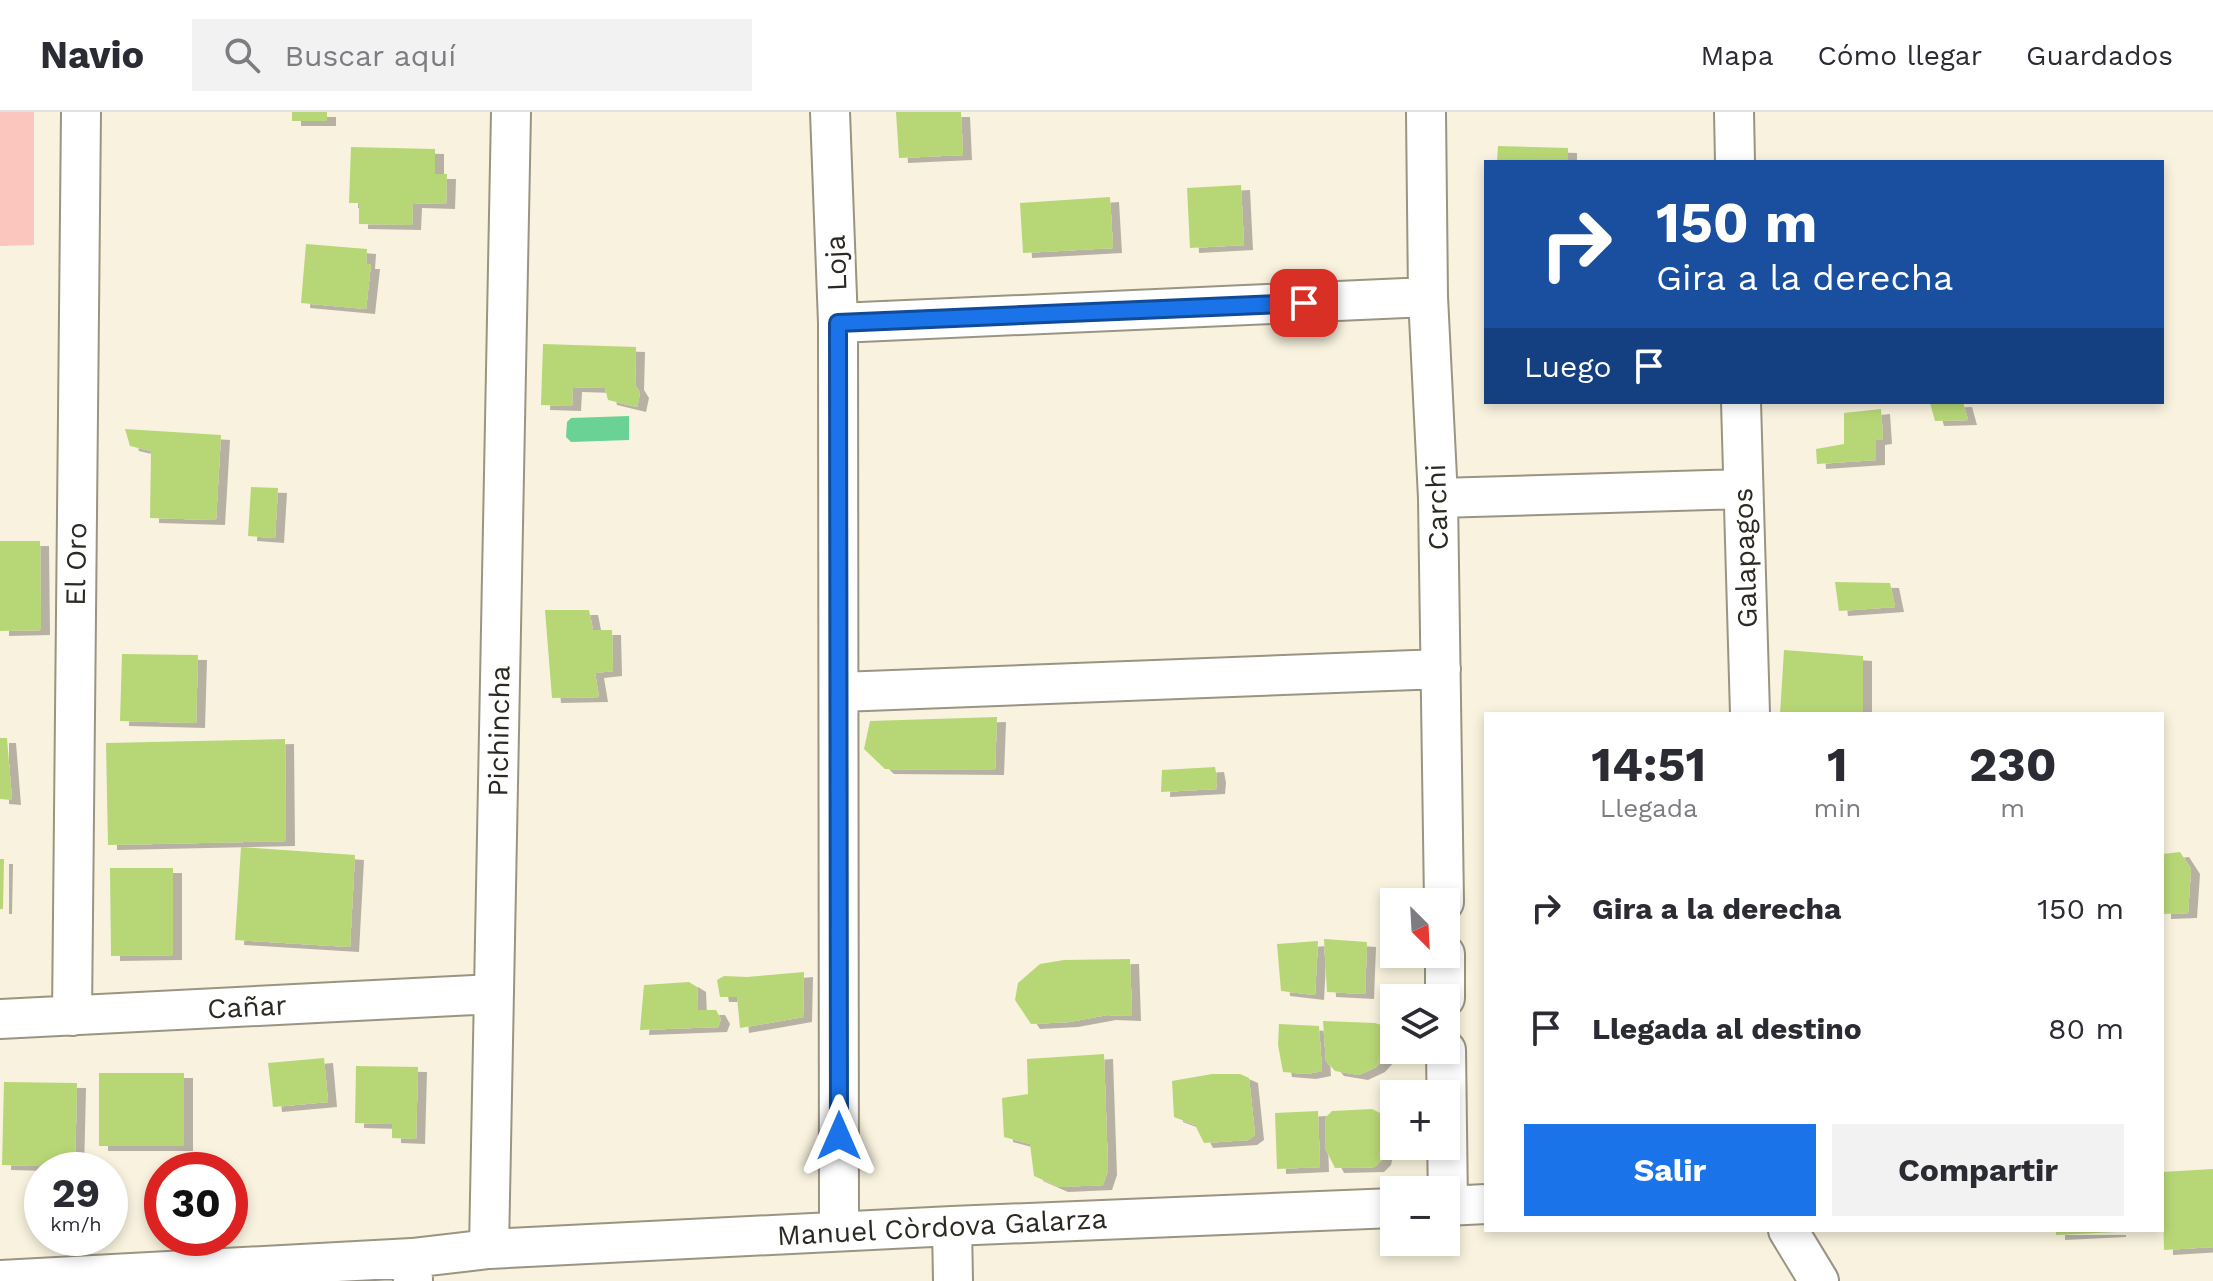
<!DOCTYPE html>
<html lang="es">
<meta charset="utf-8">
<style>
body{margin:0;font-family:"Work Sans",sans-serif;background:#f2f2f3;color:#2b2b33;height:100vh;display:flex;flex-direction:column;font-size:30px;white-space:nowrap}
*{box-sizing:border-box;margin:0}
p{font-size:26px;color:#7c7c81}
.icon{flex:none;width:44px;height:44px;fill:none;stroke:currentColor;stroke-width:2;stroke-linecap:round;stroke-linejoin:round}
.map{position:relative;flex:1;overflow:hidden}
.drawer{position:absolute;left:1484px;top:600px;width:680px;height:520px;display:flex;flex-direction:column;background:#fff;border-radius:0px;box-shadow:0 4px 12px #0003}
.drawer>*{flex:none}
.top-card{position:absolute;left:1484px;top:48px;width:680px;height:244px;border-radius:0px;box-shadow:0 4px 12px #0003;background:#1a4fa0;color:#fff;overflow:hidden}
.needle{width:52px;rotate:156deg}
.buttons{position:absolute;left:1380px;top:776px;display:grid;gap:16px}
.buttons a{display:grid;place-items:center;width:80px;height:80px;border-radius:0px;background:#fff;box-shadow:0 4px 12px #0003;font-size:40px}
.speed{position:absolute;left:24px;top:1040px;display:flex;gap:16px;font-size:40px;font-weight:700;text-align:center}
.speed>*{display:grid;place-content:center;width:104px;height:104px;border-radius:50%;background:#fff;box-shadow:0 4px 12px #0003;line-height:1}
.speed small{font-size:20px;font-weight:400}
.speed .limit{border:12px solid #d22;background:#fff;color:#111}
.pin{position:absolute;display:grid;place-items:center;width:68px;height:68px;color:#fff;margin:-34px;border-radius:16px;box-shadow:0 4px 12px #0006}
.me{position:absolute;width:88px;margin:-44px;rotate:0deg;stroke-linejoin:round;filter:drop-shadow(0 0 6px #0008)}
.turn{display:flex;align-items:center;gap:28px;height:168px;padding:0 40px;font-size:36px}
.turn .icon{width:104px;height:104px;stroke-width:2.5}
.turn b{display:block;font-size:56px;line-height:68px}
.then{display:flex;align-items:center;height:76px;padding:0 40px;background:#0003;gap:16px;font-size:30px}
.eta{display:flex;justify-content:space-evenly;align-items:center;height:136px;text-align:center}
.eta b{font-size:48px;font-weight:700;line-height:56px}
.action{display:flex;gap:16px;margin-top:auto;padding:16px 40px}
.action a{flex:1;height:92px;border-radius:0px;background:#1a73e8;color:#fff;font-size:32px;font-weight:700;line-height:92px;text-align:center}
.action a+a{background:#f2f2f3;color:#2b2b33}
ul{padding:0;list-style:none}
li{display:flex;align-items:center;gap:24px;height:120px;padding:0 40px}
li div{flex:1}
li b{display:block;font-size:30px}
li em{font-style:normal}
header{display:flex;align-items:center;gap:48px;box-sizing:border-box;height:112px;padding:0 40px;background:#fff;border-bottom:2px solid #e1e1e2}
header strong{font-size:38px}
nav{display:flex;gap:44px;margin-inline-start:auto;font-size:28px}
.search{width:560px;height:72px;background:#f2f2f3;display:flex;align-items:center;gap:20px;box-sizing:border-box;padding:0 28px;border-radius:0px;color:#7c7c81;font-size:30px}
.map>svg:first-child{display:block}
</style>
<header>
<strong>Navio</strong>
<div class="search"><svg class="icon" aria-label="search" viewBox="0 0 24 24"><circle cx="10" cy="10" r="6"/><path d="M15 15l6 6"/></svg>Buscar aquí</div>
<nav><a>Mapa</a><a>Cómo llegar</a><a>Guardados</a></nav>
</header>
<div class="map">
<svg width="2213" height="1169" viewBox="0 0 2213 1169">
<defs>
<filter id="shadow"><feDropShadow dx="9" dy="5" stdDeviation="0" flood-color="#0004"/></filter>
</defs>
<rect width="100%" height="100%" fill="#f8f2de"/>
<path fill="#fbc6be" d="M0,0H34V133L0,134Z"/>
<path fill="#6bd296" d="M629,304V328L571,330L566,325L567,310L571,306Z"/>
<path fill="#b7d776" filter="url(#shadow)" d="M292,0H327V9H292Z
M896,0H961L963,43L899,46Z
M1498,34L1568,36V50H1497Z
M351,35L435,37V62H447L446,92L413,91L412,113L359,112V91H349Z
M1241,73L1244,133L1190,136L1187,76Z
M1110,85L1113,136L1023,141L1020,91Z
M306,132L367,137L366,152H371L366,197L301,191Z
M543,232L636,235L635,273L640,281L637,295L608,288L605,276L573,275L572,294L541,293Z
M1963,290L1968,308L1935,309L1930,291Z
M1881,297L1883,327L1876,328V348L1817,352L1816,337L1844,332V301Z
M125,317L221,323L216,408L150,406L151,339L130,334Z
M251,375L278,376L275,426L248,424Z
M0,429H40L41,518L0,519Z
M1835,470L1890,471L1895,495L1839,499Z
M545,498H589L593,518H612L613,559L595,561L599,585L552,586Z
M1784,538L1863,544V602H1780Z
M122,542L198,543L196,611L120,609Z
M997,605L995,658L885,657L864,637L870,609Z
M0,626H7L12,688L0,687Z
M285,627L286,729L108,733L106,631Z
M1215,655L1217,666L1216,677L1161,680L1162,658Z
M241,735L355,743L350,835L235,828Z
M2180,740L2191,757L2188,801L2162,802V742Z
M0,747H4L3,797H0Z
M110,756H173V843L111,844Z
M1324,827L1367,830L1365,882L1327,880Z
M1318,829L1315,883L1281,879L1277,832Z
M1130,847L1132,904L1107,903L1069,910L1031,912L1015,888L1018,871L1040,852L1064,848Z
M804,860L803,905L740,916L737,885H720L717,868L724,864L747,865Z
M689,870L697,875L698,898H716L721,907L718,915L640,918L644,873Z
M1323,909L1375,911L1384,914L1389,941L1376,955L1359,963L1335,959L1326,949Z
M1279,912L1319,914L1322,959L1307,962L1283,960L1278,933Z
M1104,942L1108,1058L1103,1073L1059,1075L1034,1064L1030,1032L1004,1025L1002,986L1028,982L1027,947Z
M324,946L328,990L273,995L268,951Z
M356,954L418,955L416,1027L392,1026V1012L355,1011Z
M99,961H184V1034H99Z
M1212,962H1240L1249,966L1255,1023L1248,1028L1204,1031L1195,1013L1174,1005L1172,969Z
M4,970L77,971L75,1055L2,1053Z
M1372,997L1386,1004L1387,1027L1382,1048L1375,1055L1335,1056L1325,1036L1326,1005L1332,999Z
M1318,999L1320,1055L1277,1057L1275,1001Z
M2213,1057V1135L2164,1138L2162,1060Z
M2056,1118H2117V1120L2056,1123Z"/>
<g fill="none" stroke-linecap="round" stroke-linejoin="round">
<defs>
<path id="minor" d="M830,0L838,211L839,1119
M1426,0L1428,185L1438,386L1444,790
M1734,0L1735,50
M838,211L1428,185
M1741,290L1750,602
M1438,386L1743,377
M840,580L1441,557
M1445,842V886
M72,904L81,0
M0,907L494,882
M1446,938L1448,1094
M1446,1094L1486,1092
M952,1114L953,1169
M1788,1118L1819,1169
M489,1137L952,1114L1394,1096
M0,1168L412,1146
M413,1169L412,1146L489,1137L511,0"/>
</defs>
<use href="#minor" stroke="#9a9482" stroke-width="42"/>
<use href="#minor" stroke="#fff" stroke-width="38"/>
</g>
<g fill="none" stroke-linecap="round" stroke-linejoin="round">
<defs>
<path id="route" d="M839,1024L838,211L1304,191"/>
</defs>
<use href="#route" stroke="#114b97" stroke-width="20"/>
<use href="#route" stroke="#1a73e8" stroke-width="14"/>
</g>
<g text-anchor="middle" dominant-baseline="central" stroke-width="7" stroke-linejoin="round" paint-order="stroke">
<g font-size="28" fill="#2b2922" stroke="#fff">
<text transform="translate(836 151) rotate(-92)">Loja</text>
<text transform="translate(1437 395) rotate(-92)">Carchi</text>
<text transform="translate(1745 446) rotate(-92)">Galapagos</text>
<text transform="translate(76 452) rotate(-89)">El Oro</text>
<text transform="translate(499 619) rotate(-89)">Pichincha</text>
<text transform="translate(247 895) rotate(-3)">Cañar</text>
<text transform="translate(942 1115) rotate(-3)">Manuel Còrdova Galarza</text>
</g>
</g>
</svg>
<div class="buttons">
<a><svg class="needle" viewBox="-14 -14 28 28"><path d="M0-13l5 13h-10z" fill="#e53935"/><path d="M0 13l5-13h-10z" fill="#7c7c81"/></svg></a>
<a><svg class="icon" aria-label="layers" viewBox="0 0 24 24"><path d="M12 4l9 5-9 5-9-5zM3 14l9 5 9-5"/></svg></a>
<a>+</a>
<a>−</a>
</div>
<div class="speed"><div>29<small>km/h</small></div><div class="limit">30</div></div>
<div class="pin" style="left:1304px;top:191px;background:#d93025"><svg class="icon" aria-label="arrive" viewBox="0 0 24 24"><path d="M6 21V4h12l-3 4 3 4H6"/></svg></div>
<svg class="me" style="left:839px;top:1024px" viewBox="-20 -20 40 40"><path d="M0-17L14 15 0 8-14 15z" fill="#1a73e8" stroke="#fff" stroke-width="4"/></svg>
<div class="top-card">
<div class="turn"><svg class="icon" aria-label="right" viewBox="0 0 24 24"><path d="M7 20v-9h11M14 6l5 5-5 5"/></svg><div><b>150 m</b>Gira a la derecha</div></div>
<div class="then">Luego<svg class="icon" aria-label="arrive" viewBox="0 0 24 24"><path d="M6 21V4h12l-3 4 3 4H6"/></svg></div>
</div>
<section class="drawer">
<div class="eta">
<div><b>14:51</b><p>Llegada</p></div>
<div><b>1</b><p>min</p></div>
<div><b>230</b><p>m</p></div>
</div>
<ul>
<li><svg class="icon" aria-label="right" viewBox="0 0 24 24"><path d="M7 20v-9h11M14 6l5 5-5 5"/></svg><div><b>Gira a la derecha</b></div><em>150 m</em></li>
<li><svg class="icon" aria-label="arrive" viewBox="0 0 24 24"><path d="M6 21V4h12l-3 4 3 4H6"/></svg><div><b>Llegada al destino</b></div><em>80 m</em></li>
</ul>
<div class="action"><a>Salir</a><a>Compartir</a></div>
</section>
</div>
